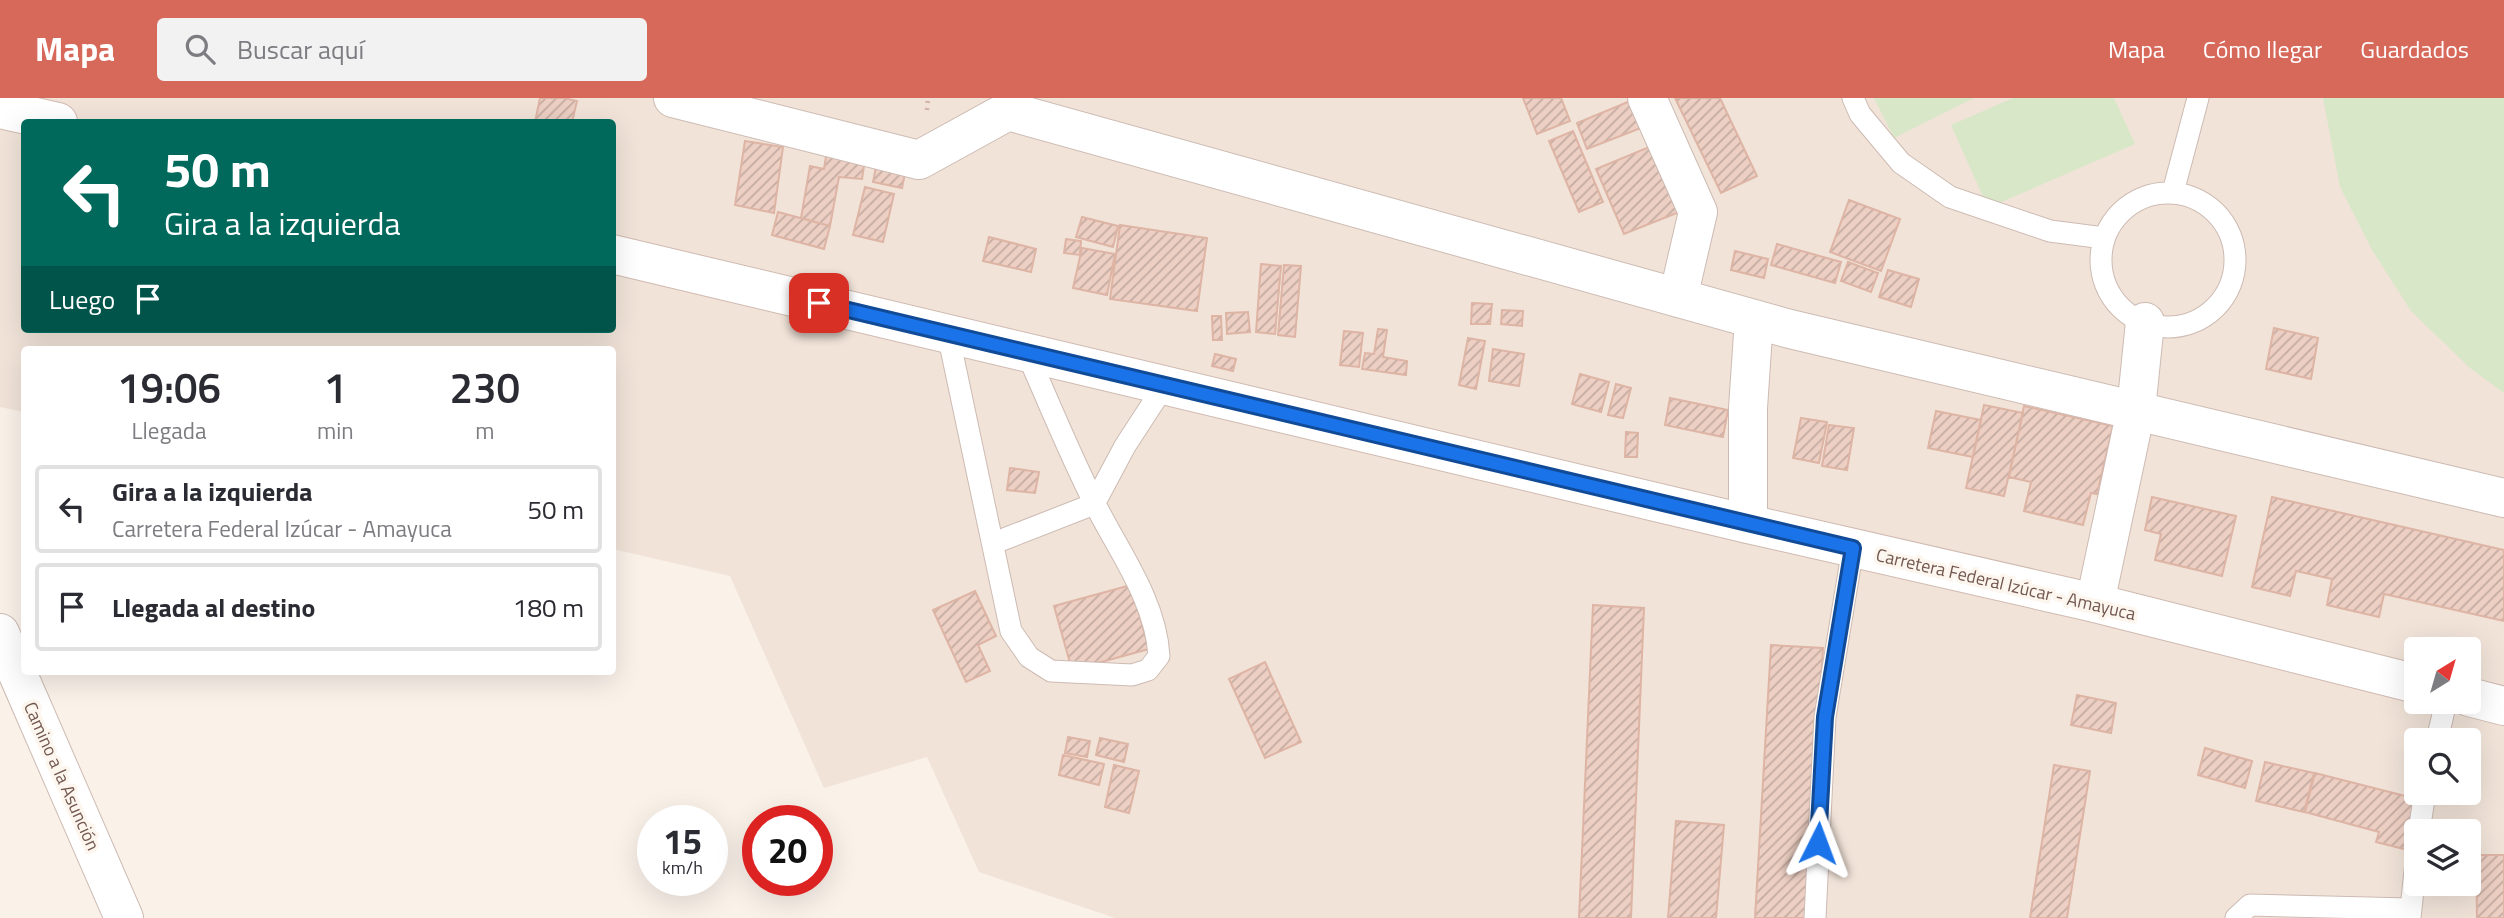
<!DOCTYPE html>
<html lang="es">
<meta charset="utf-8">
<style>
body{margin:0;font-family:"Titillium Web",sans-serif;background:#f2f2f3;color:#2b2b33;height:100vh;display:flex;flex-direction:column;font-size:26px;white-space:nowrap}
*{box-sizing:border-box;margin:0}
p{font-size:23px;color:#7c7c81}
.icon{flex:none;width:38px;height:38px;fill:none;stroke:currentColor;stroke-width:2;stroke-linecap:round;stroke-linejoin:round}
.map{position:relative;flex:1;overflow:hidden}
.details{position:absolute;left:21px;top:248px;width:595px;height:329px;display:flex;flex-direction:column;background:#fff;border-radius:7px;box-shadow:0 7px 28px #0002}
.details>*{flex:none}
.top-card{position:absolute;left:21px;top:21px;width:595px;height:214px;border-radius:7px;box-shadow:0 7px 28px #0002;background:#00695c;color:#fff;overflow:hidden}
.needle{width:46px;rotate:37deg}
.tools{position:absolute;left:2404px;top:539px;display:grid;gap:14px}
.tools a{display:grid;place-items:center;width:77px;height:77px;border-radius:7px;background:#fff;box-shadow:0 7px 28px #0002;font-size:35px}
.speed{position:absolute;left:637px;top:707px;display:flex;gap:14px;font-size:35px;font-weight:700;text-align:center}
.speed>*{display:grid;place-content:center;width:91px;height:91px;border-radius:50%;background:#fff;box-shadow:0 7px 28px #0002;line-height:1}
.speed small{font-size:18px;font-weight:400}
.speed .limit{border:10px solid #d22;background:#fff;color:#111}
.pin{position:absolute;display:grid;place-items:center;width:60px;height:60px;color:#fff;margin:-30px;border-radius:14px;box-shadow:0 4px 10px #0006}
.me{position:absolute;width:77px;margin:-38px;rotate:3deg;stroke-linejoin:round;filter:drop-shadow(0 0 5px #0008)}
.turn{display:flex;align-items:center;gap:24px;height:147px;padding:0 28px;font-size:32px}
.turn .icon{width:91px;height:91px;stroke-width:2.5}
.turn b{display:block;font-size:49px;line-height:60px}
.then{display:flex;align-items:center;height:66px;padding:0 28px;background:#0003;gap:14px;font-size:26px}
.eta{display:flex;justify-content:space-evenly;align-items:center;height:119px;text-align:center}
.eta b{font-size:42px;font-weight:600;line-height:49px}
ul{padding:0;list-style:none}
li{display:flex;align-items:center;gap:21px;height:88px;margin:0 14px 10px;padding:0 14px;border:4px solid #e1e1e2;border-radius:7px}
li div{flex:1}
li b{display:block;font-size:26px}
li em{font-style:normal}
header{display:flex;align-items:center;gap:42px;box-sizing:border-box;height:98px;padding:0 35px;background:#d7695b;color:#fff}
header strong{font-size:33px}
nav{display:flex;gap:38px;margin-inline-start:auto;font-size:24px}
.search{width:490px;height:63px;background:#f2f2f3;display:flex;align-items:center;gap:18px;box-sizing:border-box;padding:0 24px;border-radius:7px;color:#7c7c81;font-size:26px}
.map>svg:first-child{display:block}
</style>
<header>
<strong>Mapa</strong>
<div class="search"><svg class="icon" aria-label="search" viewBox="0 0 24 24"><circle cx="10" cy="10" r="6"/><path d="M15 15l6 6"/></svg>Buscar aquí</div>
<nav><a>Mapa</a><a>Cómo llegar</a><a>Guardados</a></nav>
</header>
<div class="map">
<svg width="2504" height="820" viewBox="0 0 2504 820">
<defs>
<pattern id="building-hatch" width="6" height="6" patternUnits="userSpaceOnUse" patternTransform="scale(1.75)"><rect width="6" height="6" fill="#edcfc3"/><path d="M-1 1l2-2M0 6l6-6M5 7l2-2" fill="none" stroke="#c4aba1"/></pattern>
</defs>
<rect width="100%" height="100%" fill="#faf1e9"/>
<path fill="#f1e3d8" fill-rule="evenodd" d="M0,0H2504V820H1115L979,774L927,659L824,690L730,478L613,451L612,252H24V314L0,309ZM24,24H612V231H24ZM2417,551H2469V604H2417ZM2417,642H2469V695H2417ZM2417,733H2469V786H2417Z"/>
<path fill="#d8e7c8" d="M1874,0H1974L1894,40Z
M2013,0H2114L2135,46L1988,110L1951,27Z
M2323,0H2504V295L2470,270L2411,213L2372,152L2340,89Z"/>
<path fill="url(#building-hatch)" stroke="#deb4a5" stroke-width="2" d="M540,0H564L577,3L572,24H535Z
M1523,0H1561L1570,23L1537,36Z
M1675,0H1720L1757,78L1721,95Z
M1630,3L1641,30L1587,51L1577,25Z
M1573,33L1603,104L1579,114L1549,43Z
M745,43L783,49L774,115L735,107Z
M828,46L866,55L862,81L839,79L830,128L801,120L810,68L824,71Z
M1654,47L1682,113L1624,136L1596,71Z
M879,54L908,60L902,90L873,84Z
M865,89L894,96L883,144L853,137Z
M1849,102L1900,121L1881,173L1830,154Z
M778,114L830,128L824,151L772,137Z
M1082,119L1118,128L1113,149L1076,139Z
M1120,127L1207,140L1197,213L1110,201Z
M989,139L1036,151L1031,174L983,163Z
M1066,141L1081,143L1080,157L1064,155Z
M1777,146L1841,164L1835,185L1771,167Z
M1082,150L1115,156L1107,197L1073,190Z
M1735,153L1768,161L1764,180L1731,172Z
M1848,164L1878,175L1871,194L1841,183Z
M1261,166L1281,168L1275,236L1256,234Z
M1284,167L1301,168L1295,239L1278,237Z
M1888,172L1919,181L1911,209L1879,199Z
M1472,205L1492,206L1490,226H1471Z
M1502,212L1523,213L1522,228L1501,226Z
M1248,214L1250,234L1227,236L1226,215Z
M1212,218H1221L1222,242H1213Z
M2274,230L2318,240L2311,281L2266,271Z
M1378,231L1387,232L1383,259L1407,263L1406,277L1362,271L1365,255L1374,256Z
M1344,233L1363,235L1359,269L1340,267Z
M1468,240L1485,243L1476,291L1459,287Z
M1493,251L1524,256L1519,288L1489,283Z
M1215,256L1236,261L1233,273L1212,268Z
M1580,276L1609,284L1601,314L1572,306Z
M1616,286L1631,290L1623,320L1608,317Z
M1670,300L1728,312L1723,339L1665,327Z
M1984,307L2023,315L2004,398L1966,390Z
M2024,308L2113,328L2097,396L2091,395L2083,427L2024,413L2031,384L2009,379Z
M1936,313L1981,322L1973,359L1928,350Z
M1801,320L1827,324L1819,365L1793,360Z
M1829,327L1854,330L1847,372L1822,368Z
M1626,334L1638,335L1637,359H1625Z
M1010,370L1039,374L1035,395L1007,392Z
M2152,399L2236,418L2222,478L2155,462L2161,436L2145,432Z
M2272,399L2504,452V523L2384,496L2379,519L2327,507L2332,481L2296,473L2290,498L2252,489Z
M1131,487L1149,551L1072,572L1054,508Z
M975,493L996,538L978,547L990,573L966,584L933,512Z
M1593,507L1644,510L1631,820H1579Z
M1771,547L1823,550L1807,820H1755Z
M1265,564L1301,644L1265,660L1229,581Z
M2077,597L2116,605L2111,635L2071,627Z
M1068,639L1090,643L1087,659L1065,655Z
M1100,640L1128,646L1124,664L1096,657Z
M2205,650L2252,663L2245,690L2198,677Z
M1063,657L1104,666L1099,687L1059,677Z
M2265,664L2314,675L2304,714L2256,703Z
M1114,667L1139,673L1129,715L1105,709Z
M2054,667L2090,673L2067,820H2030Z
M2315,675L2417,701L2404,751L2376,744L2379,734L2305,714Z
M1676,723L1724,727L1716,820H1668Z
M2476,757H2504V820H2477Z"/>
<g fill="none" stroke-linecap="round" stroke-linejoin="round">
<defs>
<path id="lane" d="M1853,0L1860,16L1901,65L1950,99L2050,133L2104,140
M2173,94L2198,0
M2101 162a67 67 0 1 1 134 0a67 67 0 1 1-134 0Z
M948,236L1011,533L1029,559L1051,573L1132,577L1148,572L1159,558C1156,503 1119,454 1095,406C1070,357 1049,305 1027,255
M994,445L1094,406L1125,348L1164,288
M2437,642L2446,604
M2419,733L2425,695
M1815,820L1825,619L1853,450
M2236,820L2250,807L2410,811
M2410,820L2417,754"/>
<path id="street" d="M673,0L919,62L1008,13L1790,231L2504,400
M1647,0L1698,114L1678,200
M1748,426V310L1754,221
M2095,505L2136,312L2145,224
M0,535L124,820"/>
<path id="secondary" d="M0,11L58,24
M612,156L1748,426L2095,505L2417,586
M2469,599L2504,608"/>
</defs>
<use href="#lane" stroke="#cdbbb3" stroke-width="23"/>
<use href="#street" stroke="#cdbbb3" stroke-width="40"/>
<use href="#secondary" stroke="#cfbab0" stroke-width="40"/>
<path stroke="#d2b2a6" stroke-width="4.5" stroke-dasharray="2 5" stroke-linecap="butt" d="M927,12L928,0"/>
<use href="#lane" stroke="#fff" stroke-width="21"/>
<use href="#street" stroke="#fff" stroke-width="38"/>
<use href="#secondary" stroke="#fff" stroke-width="38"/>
</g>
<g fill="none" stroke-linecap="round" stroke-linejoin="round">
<defs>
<path id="route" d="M819,205L1853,450L1825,619L1818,745"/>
</defs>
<use href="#route" stroke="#114b97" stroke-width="18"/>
<use href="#route" stroke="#1a73e8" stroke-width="12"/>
</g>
<g text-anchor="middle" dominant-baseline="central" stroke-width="7" stroke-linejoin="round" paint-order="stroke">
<g font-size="18" fill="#72574f" stroke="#fdf6ef">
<text transform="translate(2006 486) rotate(13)">Carretera Federal Izúcar - Amayuca</text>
<text transform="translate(62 678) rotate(66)">Camino a la Asunción</text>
</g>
</g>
</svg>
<div class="tools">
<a><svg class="needle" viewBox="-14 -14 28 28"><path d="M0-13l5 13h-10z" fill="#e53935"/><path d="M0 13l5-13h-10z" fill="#7c7c81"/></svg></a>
<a><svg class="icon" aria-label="search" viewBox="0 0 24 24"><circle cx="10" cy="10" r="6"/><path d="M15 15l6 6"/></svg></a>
<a><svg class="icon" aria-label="layers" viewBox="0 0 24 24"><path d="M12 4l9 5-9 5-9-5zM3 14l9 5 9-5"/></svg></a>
</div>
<div class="speed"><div>15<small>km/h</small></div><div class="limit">20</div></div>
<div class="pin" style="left:819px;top:205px;background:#d93025"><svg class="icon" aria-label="arrive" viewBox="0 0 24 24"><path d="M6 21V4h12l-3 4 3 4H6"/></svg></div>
<svg class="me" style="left:1818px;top:745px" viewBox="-20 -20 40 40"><path d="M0-17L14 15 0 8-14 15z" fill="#1a73e8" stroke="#fff" stroke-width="4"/></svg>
<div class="top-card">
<div class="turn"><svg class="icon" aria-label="left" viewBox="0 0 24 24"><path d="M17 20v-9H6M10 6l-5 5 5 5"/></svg><div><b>50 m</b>Gira a la izquierda</div></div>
<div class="then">Luego<svg class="icon" aria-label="arrive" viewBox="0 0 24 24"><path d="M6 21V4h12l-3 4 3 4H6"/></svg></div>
</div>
<section class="details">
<div class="eta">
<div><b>19:06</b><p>Llegada</p></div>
<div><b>1</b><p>min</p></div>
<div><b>230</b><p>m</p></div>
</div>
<ul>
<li><svg class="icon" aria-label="left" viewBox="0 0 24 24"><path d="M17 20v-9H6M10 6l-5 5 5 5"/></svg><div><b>Gira a la izquierda</b><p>Carretera Federal Izúcar - Amayuca</p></div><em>50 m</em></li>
<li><svg class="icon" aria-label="arrive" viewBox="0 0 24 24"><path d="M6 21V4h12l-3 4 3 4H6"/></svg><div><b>Llegada al destino</b></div><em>180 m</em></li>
</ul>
</section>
</div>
